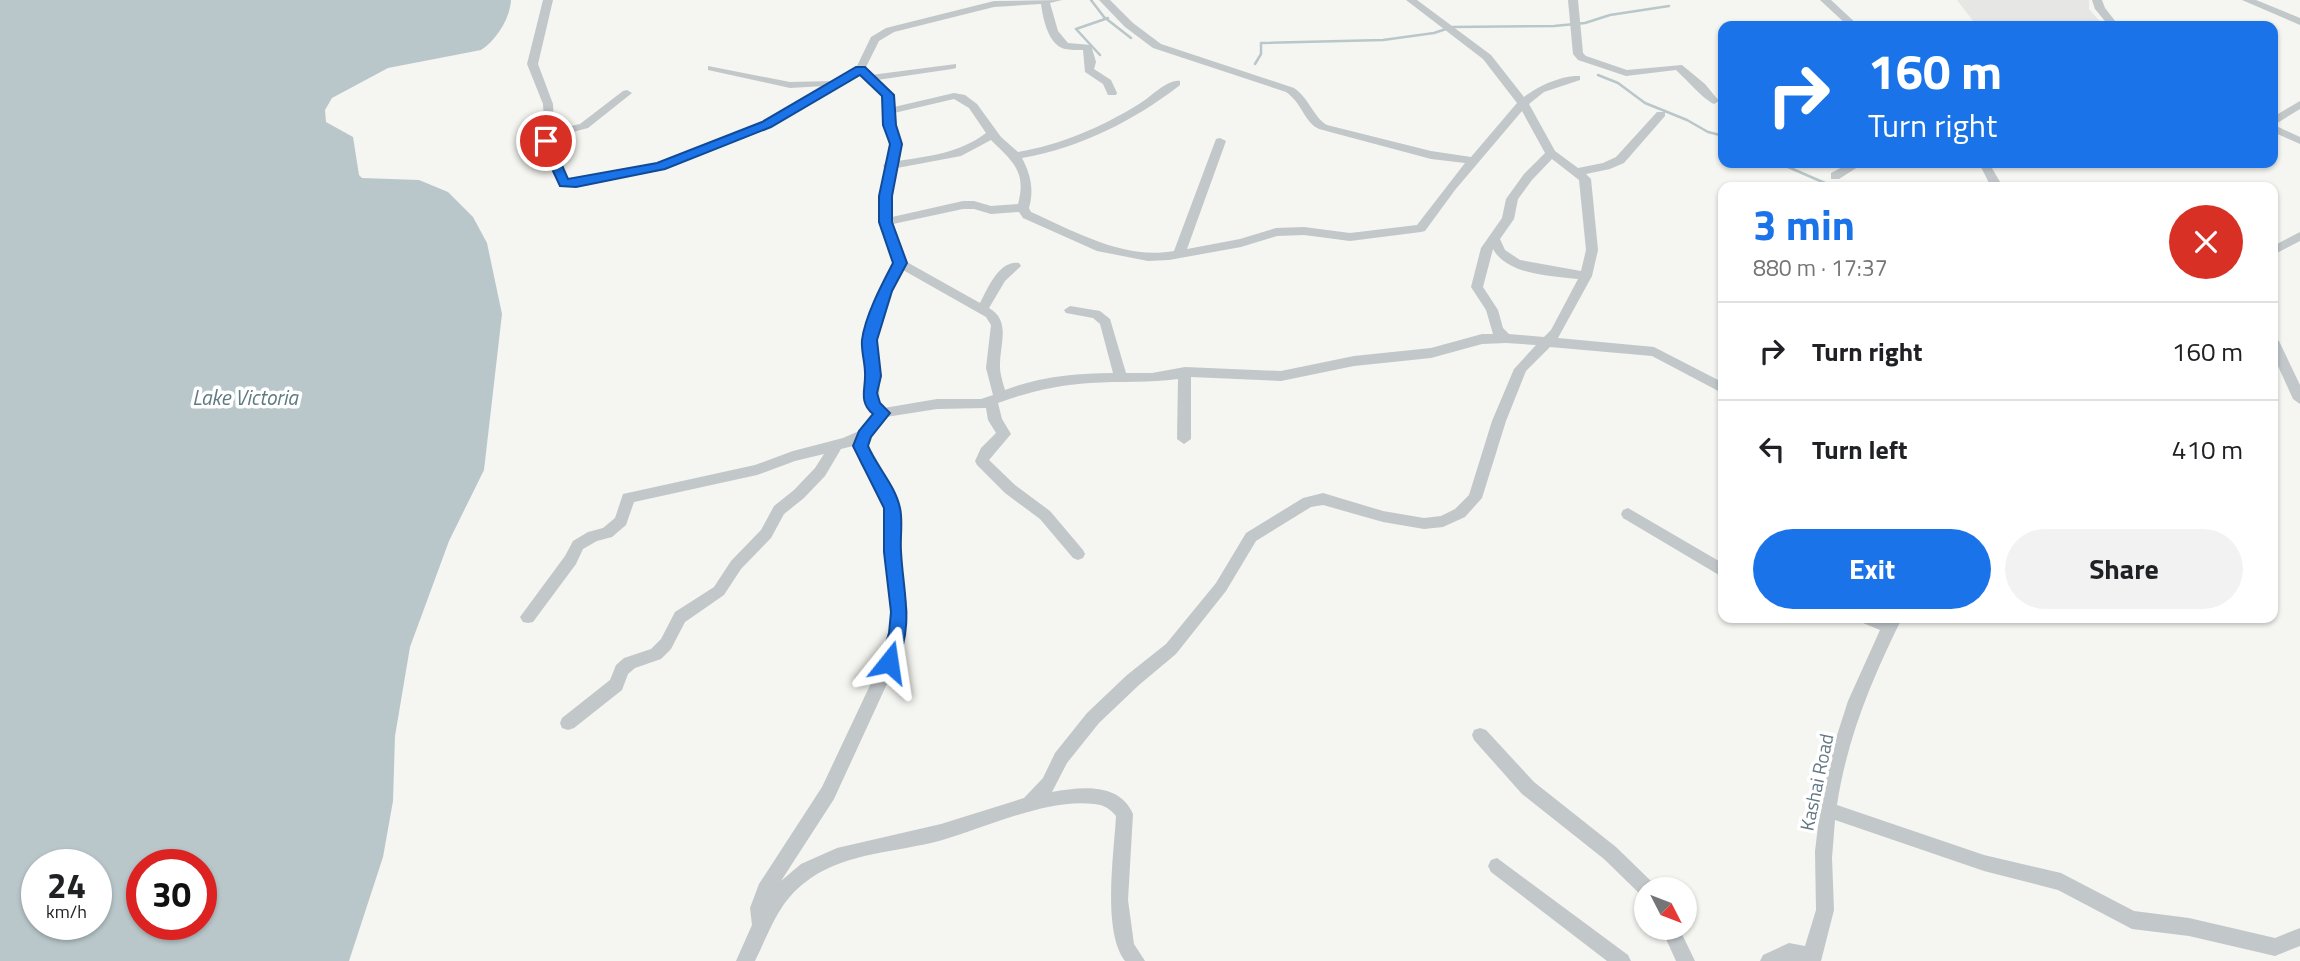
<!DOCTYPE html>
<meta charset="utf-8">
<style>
body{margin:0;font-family:"Titillium Web",sans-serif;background:#f2f2f2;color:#202124;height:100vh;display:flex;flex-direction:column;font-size:26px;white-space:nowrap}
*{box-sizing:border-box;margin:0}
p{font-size:23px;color:#757577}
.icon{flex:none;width:38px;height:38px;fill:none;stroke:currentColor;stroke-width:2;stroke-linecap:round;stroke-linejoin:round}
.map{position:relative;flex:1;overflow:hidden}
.panel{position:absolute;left:1718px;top:182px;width:560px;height:441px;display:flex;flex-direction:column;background:#fff;border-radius:14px;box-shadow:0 2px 5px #0004}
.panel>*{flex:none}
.guide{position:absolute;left:1718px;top:21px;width:560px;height:147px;border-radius:14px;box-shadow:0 2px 5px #0004;background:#1a73e8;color:#fff;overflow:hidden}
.needle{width:46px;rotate:132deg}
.tools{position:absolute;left:1634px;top:877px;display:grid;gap:14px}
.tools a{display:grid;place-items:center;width:63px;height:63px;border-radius:50%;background:#fff;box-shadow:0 2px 5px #0004;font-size:35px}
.speed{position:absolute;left:21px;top:849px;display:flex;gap:14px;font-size:35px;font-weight:700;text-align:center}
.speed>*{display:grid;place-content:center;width:91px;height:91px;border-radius:50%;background:#fff;box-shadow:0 2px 5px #0004;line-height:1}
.speed small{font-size:18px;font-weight:400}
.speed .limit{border:10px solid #d22;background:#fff;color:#111}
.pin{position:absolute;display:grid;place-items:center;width:60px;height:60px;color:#fff;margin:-30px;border:4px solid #fff;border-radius:50%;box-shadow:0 2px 7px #0007}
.me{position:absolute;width:77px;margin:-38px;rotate:15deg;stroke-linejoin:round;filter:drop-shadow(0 0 5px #0008)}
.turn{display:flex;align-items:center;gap:24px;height:147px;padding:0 35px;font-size:32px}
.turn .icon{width:91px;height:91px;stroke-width:2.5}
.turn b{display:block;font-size:49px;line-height:60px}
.round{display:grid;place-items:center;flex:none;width:74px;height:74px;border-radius:37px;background:#f2f2f2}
.headline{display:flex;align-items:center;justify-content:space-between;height:119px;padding:0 35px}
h1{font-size:42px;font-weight:700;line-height:52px;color:#1a73e8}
.primary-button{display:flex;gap:14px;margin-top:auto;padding:14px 35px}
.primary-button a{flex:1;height:80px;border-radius:42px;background:#1a73e8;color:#fff;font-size:28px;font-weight:700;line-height:80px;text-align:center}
.primary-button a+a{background:#f2f2f2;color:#202124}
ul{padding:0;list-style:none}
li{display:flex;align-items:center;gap:21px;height:98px;padding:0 35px;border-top:2px solid #e0e0e0}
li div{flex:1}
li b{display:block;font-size:26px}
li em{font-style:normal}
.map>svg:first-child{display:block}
</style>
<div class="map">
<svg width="2300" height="961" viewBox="0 0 2300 961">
<rect width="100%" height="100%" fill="#f5f5f1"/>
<path fill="#e6e6e4" d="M1957,0H2089V9L2104,26H1977Z"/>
<path fill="#b9c7cb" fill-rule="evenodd" d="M0,0H511C510,19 496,40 481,50L388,68L332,98L325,110L326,122L353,137L359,175L362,178L419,180L448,192L473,217L487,243L502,314L484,470L449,541L410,647L395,736L393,801L383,857L349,961H0ZM37,864H96V924H37ZM142,864H201V924H142Z"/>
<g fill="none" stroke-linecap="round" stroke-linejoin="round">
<path stroke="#b9c7cb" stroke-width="2.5" d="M1091,0L1104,17L1131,38
M1100,55L1076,29L1108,18
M1255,64L1261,54V43L1383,40L1434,33L1452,27L1554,26L1585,23L1610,15L1669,6
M1598,75L1618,83L1645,103L1687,120L1708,132L1724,136
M1779,163L1834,187"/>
<path fill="#c2c7c9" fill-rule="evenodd" d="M543,0H553L538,64L553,104L554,130L580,124L623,91L627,90L632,93L588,128L554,137C554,152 559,170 570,180L657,164L762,122L824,86L790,88L708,70V66L790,82L834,81L856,68L871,37L886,28L994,1L1062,0L1050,3L1058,31L1068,43L1091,45L1096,62L1094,69L1111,80L1117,93L1116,95H1108L1103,84L1085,72L1083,50C1077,50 1070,50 1065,49C1048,45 1043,18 1041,4L994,7L894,32L879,41L866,67L871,75L956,64V68L952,69L877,80L893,95L894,107L954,93L965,95L977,104L1001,137L1018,152C1060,145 1102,127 1139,104C1150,98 1167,79 1180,81V85C1134,121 1079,148 1022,158C1031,175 1034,190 1029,208L1031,212C1076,232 1124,260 1174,251L1216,139L1220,138L1226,141L1187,249L1240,239L1276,228L1304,227L1350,233L1417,225L1465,163L1431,159L1319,129C1304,122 1303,104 1286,92L1153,48L1125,27L1099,0H1110L1133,23L1161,44L1294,88C1309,98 1314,118 1327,125L1431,151L1471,157L1517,103L1483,59L1406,0H1417L1491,55L1524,97C1538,86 1562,75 1580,76V80L1544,92L1529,104L1555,151L1578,168L1603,163L1616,157L1657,112H1665V116L1624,163L1610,169L1586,174L1591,179L1598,250L1592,276L1558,338L1654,347L1724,383V394L1652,356L1550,347L1526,371L1506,421L1482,498L1465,517L1443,527L1424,529L1383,522L1323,505L1311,507L1256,541L1226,591L1176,654L1139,685L1099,723L1067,763L1052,792C1081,787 1119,782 1133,814L1128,900L1134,944L1145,961H1125C1102,931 1114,854 1116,816C1110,809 1105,805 1094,804C1047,798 985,828 939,841C897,852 847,853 811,878C779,899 771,929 755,961H736L752,925L750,908L759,884L822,787L881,662L889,633L892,612L885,552V508L875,486L861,465L853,446L841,449L825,476L804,498L784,514L771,538L741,569L724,595L685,622L671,649L661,659L635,668L628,674L622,690L574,728L568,730L562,728L560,723L562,718L610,680L616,665L624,658L651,649L661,639L675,612L714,587L731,561L761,530L774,506L794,490L815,468L824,454L795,461L757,475L634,502L626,525L612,537L597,541L583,549L576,564L533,622L528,623L523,622L520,617L565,556L573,541L588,532L603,528L615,518L623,494L755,465L793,451L843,438L859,431L874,414L865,400L866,374L863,340L872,310L894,263C881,224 876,210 885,169L883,166C894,151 888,142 884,126C882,117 883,106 883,96L859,75L770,126L664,170L565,187L557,180L546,157L540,135L544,121L543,104L527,64ZM954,99L969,108L986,133C960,153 930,156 898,161L902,144L894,125V113ZM1522,111L1545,153L1524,174L1506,199L1502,218L1481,248L1471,287L1486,310L1493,334H1482L1431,348L1354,356L1281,371L1185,367L1152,373H1126L1110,319L1100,311L1070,306L1064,310L1066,313L1093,318L1100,324L1113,373C1078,373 1038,377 1005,390C1003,383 1000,374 1000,367C999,346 1012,321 989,308L1005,281L1021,266L1019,263C999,260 988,288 980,303L905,261L893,224L963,209H974L991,214L1019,212L1023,218L1097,251L1148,261L1169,260L1241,247L1277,236L1304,235L1350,241L1421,232L1425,231L1455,190ZM991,140C1012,161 1027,171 1018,204L991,206L974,201H963L892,217L891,196L897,168L961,156ZM1552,159L1579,180L1586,250L1581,271L1520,260L1505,250L1500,239L1514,219L1518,199L1532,180ZM1493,249C1507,275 1552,276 1578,279L1551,330L1544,337L1509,334L1503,328L1498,310L1483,287ZM903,270L986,317L991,325L986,368L993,395L981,399H937L884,408L879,403L880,374L875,340L884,310ZM1506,343L1536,345L1514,369L1492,421L1469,495L1455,509L1441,516L1424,518L1383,511L1323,493L1303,498L1246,533L1216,583L1166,644L1127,675L1087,713L1055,753L1043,778L1024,798L941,824L837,848L801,864L781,881L834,799L897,662L905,633L908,612L899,552V508L867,446L870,437L886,417L937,409L986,408L988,420L996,433L981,448L975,461L977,465L1005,493L1040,519L1073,558L1078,560L1083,558L1085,554L1083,550L1050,511L1015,485L989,460L1011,434L1002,419L998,403C1027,392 1059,385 1090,383C1120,381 1149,383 1178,379L1177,439L1184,444L1191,439V377L1281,381L1354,366L1431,358L1482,344Z
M1568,0H1578L1583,53L1586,56L1627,70L1682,65L1705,84L1719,101L1714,104C1703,99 1687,80 1676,70L1626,76L1578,60L1573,54Z
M1820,0H1831L1859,26H1848Z
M2092,0H2102L2105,8L2119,26H2109L2095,9Z
M2242,0H2256L2300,18V25Z
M2300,101V109L2274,125L2300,137V144L2273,132V117Z
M1850,163H1864L1839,179H1831V173Z
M1979,163H1989L2003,187H1991Z
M2300,232V241L2273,255V246Z
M2273,336L2279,341L2300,385V404L2293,399L2273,355Z
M1628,508L1724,564V578L1623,518L1621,514L1623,510Z
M1861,618H1902C1872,679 1847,738 1837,805L1984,855L2061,873L2134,911L2189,918L2275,938L2300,928V946L2275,956L2189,936L2132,929L2058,890L1984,871L1835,820L1832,858L1834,910L1821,961H1760L1763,955L1789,943L1805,946L1816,910L1815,851L1820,810L1829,760L1848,701L1880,630L1863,623Z
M1480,728L1486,730L1534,782L1616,847L1653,883L1656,889H1647V898L1641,895L1604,859L1522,794L1474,740L1472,735L1474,730Z
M1497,858L1628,955L1631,961H1607L1491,872L1488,866L1491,860Z
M1661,928H1679L1695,961H1676Z"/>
</g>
<path fill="#1a73e8" stroke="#114b97" stroke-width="2" d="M856,67H865L894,95L896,125L902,144L892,196V222L907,263L892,291L877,340L881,376L877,393L880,403L890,413L871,437L868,446C877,467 895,485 900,508C903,521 900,537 901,551C903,594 915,625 895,667L889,670L883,667L880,662L889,633L891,612L884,552V508L853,446L859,431L873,414C858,402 866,388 865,373C865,362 861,351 862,340C865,316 882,284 893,263L879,222V196L890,144L883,125L882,96L860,75L771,127L665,169L576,187L560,186L539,141L541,138H550L568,179L657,163L762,122Z"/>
<g text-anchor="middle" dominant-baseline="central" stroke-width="7" stroke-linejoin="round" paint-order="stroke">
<g font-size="19" fill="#627884" stroke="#fff">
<text transform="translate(1816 782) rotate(-78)">Kashai Road</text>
</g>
<g font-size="21" font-style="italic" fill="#5e7b81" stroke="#fff">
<text x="245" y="397">Lake Victoria</text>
</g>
</g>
</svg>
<div class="tools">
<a><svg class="needle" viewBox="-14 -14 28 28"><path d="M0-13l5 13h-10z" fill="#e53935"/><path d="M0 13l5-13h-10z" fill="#757577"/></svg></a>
</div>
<div class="speed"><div>24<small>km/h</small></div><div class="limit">30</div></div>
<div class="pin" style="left:546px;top:141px;background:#d93025"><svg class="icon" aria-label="arrive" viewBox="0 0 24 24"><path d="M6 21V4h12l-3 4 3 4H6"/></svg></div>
<svg class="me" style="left:889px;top:662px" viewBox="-20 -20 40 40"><path d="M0-17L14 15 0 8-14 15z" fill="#1a73e8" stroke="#fff" stroke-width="4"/></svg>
<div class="guide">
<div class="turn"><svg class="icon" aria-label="right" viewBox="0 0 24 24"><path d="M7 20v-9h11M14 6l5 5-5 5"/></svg><div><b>160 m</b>Turn right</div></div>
</div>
<section class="panel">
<div class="headline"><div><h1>3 min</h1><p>880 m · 17:37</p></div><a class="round" style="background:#d93025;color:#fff"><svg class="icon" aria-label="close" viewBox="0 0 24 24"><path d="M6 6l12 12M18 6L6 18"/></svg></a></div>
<ul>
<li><svg class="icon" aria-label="right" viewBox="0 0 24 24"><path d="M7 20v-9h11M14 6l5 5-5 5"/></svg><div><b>Turn right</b></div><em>160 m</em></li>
<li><svg class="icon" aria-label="left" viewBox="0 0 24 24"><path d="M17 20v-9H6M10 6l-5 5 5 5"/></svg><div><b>Turn left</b></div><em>410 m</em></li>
</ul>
<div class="primary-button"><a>Exit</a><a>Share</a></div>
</section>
</div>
